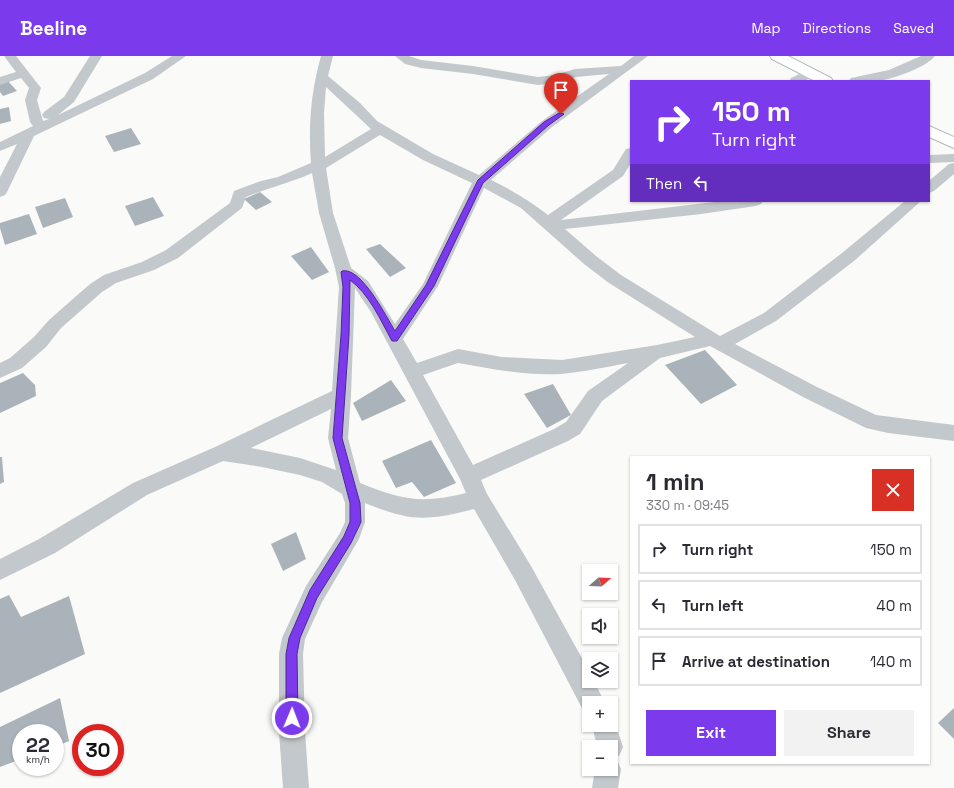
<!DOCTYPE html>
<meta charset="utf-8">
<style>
body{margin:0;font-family:"Space Grotesk",sans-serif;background:#f2f2f3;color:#2b2b33;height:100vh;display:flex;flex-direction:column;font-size:15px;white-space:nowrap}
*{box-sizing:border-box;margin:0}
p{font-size:13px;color:#7c7c81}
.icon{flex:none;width:22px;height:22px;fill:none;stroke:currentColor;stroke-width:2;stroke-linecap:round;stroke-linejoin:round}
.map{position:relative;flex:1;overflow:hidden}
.drawer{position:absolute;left:630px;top:400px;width:300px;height:308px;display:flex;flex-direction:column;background:#fff;border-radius:0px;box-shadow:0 1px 3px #0004}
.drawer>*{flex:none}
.hud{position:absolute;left:630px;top:24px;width:300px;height:122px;border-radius:0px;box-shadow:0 1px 3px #0004;background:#7c3aed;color:#fff;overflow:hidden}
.needle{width:26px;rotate:71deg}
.buttons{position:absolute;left:582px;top:508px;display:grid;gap:8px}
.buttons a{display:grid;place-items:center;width:36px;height:36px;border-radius:0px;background:#fff;box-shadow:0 1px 3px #0004;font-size:20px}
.speed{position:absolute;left:12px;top:668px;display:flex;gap:8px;font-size:20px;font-weight:700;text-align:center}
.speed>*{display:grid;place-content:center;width:52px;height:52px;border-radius:50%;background:#fff;box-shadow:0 1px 3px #0004;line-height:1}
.speed small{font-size:10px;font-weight:400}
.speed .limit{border:6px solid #d22;background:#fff;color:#111}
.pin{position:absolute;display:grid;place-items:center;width:34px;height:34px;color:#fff;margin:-41px -17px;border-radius:50% 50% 50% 0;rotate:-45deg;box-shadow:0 0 4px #0007}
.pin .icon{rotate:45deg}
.me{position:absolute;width:44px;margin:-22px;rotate:1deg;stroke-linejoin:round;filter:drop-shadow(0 0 3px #0008)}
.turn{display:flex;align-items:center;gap:14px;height:84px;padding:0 16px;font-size:18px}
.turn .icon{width:52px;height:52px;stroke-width:2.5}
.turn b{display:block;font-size:28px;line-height:34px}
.then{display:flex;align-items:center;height:38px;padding:0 16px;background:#0003;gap:8px;font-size:15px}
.round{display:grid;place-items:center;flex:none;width:42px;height:42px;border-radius:0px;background:#f2f2f3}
.overview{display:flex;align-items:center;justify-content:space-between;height:68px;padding:0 16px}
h1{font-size:24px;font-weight:600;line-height:30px}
.action{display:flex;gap:8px;margin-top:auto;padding:8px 16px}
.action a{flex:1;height:46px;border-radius:0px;background:#7c3aed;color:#fff;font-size:16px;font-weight:600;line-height:46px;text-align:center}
.action a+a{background:#f2f2f3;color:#2b2b33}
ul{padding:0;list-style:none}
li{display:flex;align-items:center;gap:12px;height:50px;margin:0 8px 6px;padding:0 8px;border:2px solid #e1e1e2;border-radius:0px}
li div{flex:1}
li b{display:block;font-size:15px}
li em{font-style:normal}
header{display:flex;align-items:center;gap:24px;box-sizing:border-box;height:56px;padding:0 20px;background:#7c3aed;color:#fff}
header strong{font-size:19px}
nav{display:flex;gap:22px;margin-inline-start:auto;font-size:14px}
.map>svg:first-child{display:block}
</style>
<header>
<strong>Beeline</strong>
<nav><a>Map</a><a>Directions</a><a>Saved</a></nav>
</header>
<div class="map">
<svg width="954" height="732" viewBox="0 0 954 732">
<rect width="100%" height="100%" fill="#fafaf8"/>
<path fill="#aab3b9" d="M7,24L17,35L3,40L0,36V27Z
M9,51L11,65L0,68V53Z
M131,72L141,88L114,96L105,80Z
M260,136L272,146L256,154L244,143Z
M153,141L164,160L135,170L125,150Z
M65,142L73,161L43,172L35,151Z
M29,158L37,178L5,189L0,172V167Z
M380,188L406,212L390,221L366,193Z
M311,191L329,216L312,224L291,200Z
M705,294L737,329L701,348L665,309Z
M23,317L35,329L36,340L0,357V327Z
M391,324L406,345L362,365L353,347Z
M553,328L571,359L547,372L524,338Z
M431,384L456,427L424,441L412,426L396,432L382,405Z
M0,401H2L4,426L0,428Z
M296,476L306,503L283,515L271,488Z
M9,539L21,561L69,540L85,598L0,637V543Z
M60,642L69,685L55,691V677H21V703L0,711V671Z
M954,652V683L938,667Z"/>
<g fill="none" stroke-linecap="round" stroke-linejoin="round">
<defs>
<path id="secondary" d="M770,0H788L831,22L833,25H815L772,3Z
M929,70L954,81V92L929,81Z"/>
</defs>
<use href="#secondary" stroke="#b3babf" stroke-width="2"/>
<path fill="#c3c8cc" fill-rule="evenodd" d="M4,0H16L41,32L37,44L43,65L49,63L44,62L42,59L44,56L64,41L90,0H102L74,46L58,59L145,17L172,0H186L153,23L34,80L7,136L5,139L0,141V121L17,88L0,95V86L33,70L30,66L25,44L29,32L21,22L0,29V21L16,16Z
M321,0H333L328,20L360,47L377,65L433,98L479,119L542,65L609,18L576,21L556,27L538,29L473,18L421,12L405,8L395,0H409L421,4L473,10L538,21L555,19L575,13L621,10L634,0H648L552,71L491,124C512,134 530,145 548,159L613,114L626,93L631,92V107L623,120L561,164L723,145H763L761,148L756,150L701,158L565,173L596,200L621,219L720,280L764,257L842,197L905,145H921L854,205L776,265L735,288L817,331L876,359L954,369V385L888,377L866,372L803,341L710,290L660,302L602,345L580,378L568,385L481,424L487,438L531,510L589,615V625H594L605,647H589V658L584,656L515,524L474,453C427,465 411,466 365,447V466L359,483L322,546L305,583L303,598L305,676L309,732H283L279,676V598L282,582L306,530L340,477L345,466V447L342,438L322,426L300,419L262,411L223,405L147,439L55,497L0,524V503L39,483L133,427L215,391L332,335L339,231L335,212L319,157L312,117C290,127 268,132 246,141L242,152L178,202L154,214L116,227L102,236L61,272L46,291L22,312L0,322V307L10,302L34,281L49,264L90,228L104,219L142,206L166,194L230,147L234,135L261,125L278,121L311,107C308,71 311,35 321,0ZM326,31L371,73L325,101L324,57ZM380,79L423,104L472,127L423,228L395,268L368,225L351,212L333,157L326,112ZM484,132L521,152L584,208L609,227L695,281L657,289L562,304L502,301L458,293L417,307L403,283L438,230ZM355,232L371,256L460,423L466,437C421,448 402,444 360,427L348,382L351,339ZM458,307C492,313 527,320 561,318C583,316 606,311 628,307L588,335L566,366L554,373L473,409L423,319ZM331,353L328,382L336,414L300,402L251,392Z
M921,0H935C927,11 891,24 877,25C868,26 858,25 849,25L851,22L889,14Z
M810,13L814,14L816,17C810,26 799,25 789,25L791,22Z
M954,98V106L929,107V99Z
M954,107V118L934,135L929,137V125L949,108Z
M611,659L616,669L623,691L619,700L613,702L617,704L621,713L618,732H592L595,713H611V691H597L592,669H611Z"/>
<use href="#secondary" fill="#fff" fill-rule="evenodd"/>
</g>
<path fill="#7c3aed" stroke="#51269a" d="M559,57L564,58L549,69L483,127L434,230L397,285H392C380,263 369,238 350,224L349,279L342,382L360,447L361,466L351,487L317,542L300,582L297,598L298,662L296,666L292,667L288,666L286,662V598L289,582L310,534L344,480L350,466V447L333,382L341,279L343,231L341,216L342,215C361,210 387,262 395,275L426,229L478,124L544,66Z"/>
</svg>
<div class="buttons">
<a><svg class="needle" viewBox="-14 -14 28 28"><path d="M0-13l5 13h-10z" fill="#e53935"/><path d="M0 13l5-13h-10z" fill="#7c7c81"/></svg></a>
<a><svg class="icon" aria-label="sound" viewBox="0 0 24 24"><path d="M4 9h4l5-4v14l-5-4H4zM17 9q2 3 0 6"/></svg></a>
<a><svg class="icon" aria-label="layers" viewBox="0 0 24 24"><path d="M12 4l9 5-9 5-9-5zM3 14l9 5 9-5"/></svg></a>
<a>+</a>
<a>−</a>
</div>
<div class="speed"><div>22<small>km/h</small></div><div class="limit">30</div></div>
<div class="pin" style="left:561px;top:58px;background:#d93025"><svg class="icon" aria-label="arrive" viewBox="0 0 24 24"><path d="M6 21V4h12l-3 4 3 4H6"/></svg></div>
<svg class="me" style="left:292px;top:662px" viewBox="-20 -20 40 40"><circle r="17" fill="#7c3aed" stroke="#fff" stroke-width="3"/><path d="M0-11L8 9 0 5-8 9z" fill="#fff"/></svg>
<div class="hud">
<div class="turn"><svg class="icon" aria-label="right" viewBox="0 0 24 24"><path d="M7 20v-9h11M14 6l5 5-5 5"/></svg><div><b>150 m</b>Turn right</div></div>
<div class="then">Then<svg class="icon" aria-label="left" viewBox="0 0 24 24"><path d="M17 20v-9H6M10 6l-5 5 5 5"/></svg></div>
</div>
<section class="drawer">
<div class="overview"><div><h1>1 min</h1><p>330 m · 09:45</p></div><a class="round" style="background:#d93025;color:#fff"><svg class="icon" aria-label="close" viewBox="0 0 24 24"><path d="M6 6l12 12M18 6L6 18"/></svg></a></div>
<ul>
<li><svg class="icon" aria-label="right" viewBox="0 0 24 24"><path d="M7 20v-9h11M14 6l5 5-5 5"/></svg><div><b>Turn right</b></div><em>150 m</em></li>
<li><svg class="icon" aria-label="left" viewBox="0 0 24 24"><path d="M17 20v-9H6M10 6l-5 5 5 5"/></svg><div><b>Turn left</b></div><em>40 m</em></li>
<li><svg class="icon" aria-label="arrive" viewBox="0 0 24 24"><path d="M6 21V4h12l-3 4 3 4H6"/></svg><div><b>Arrive at destination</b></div><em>140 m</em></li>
</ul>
<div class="action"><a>Exit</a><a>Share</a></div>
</section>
</div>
